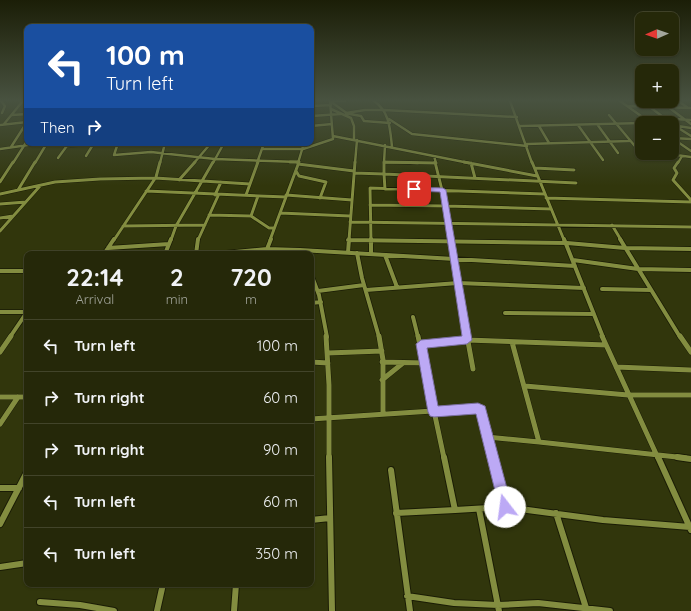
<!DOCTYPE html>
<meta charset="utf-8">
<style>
body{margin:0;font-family:Quicksand,sans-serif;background:#313417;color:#f1f3f6;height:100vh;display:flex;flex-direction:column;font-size:15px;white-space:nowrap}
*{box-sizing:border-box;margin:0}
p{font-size:13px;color:#a3a69c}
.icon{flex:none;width:22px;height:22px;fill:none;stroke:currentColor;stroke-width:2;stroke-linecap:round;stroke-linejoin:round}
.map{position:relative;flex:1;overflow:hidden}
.sheet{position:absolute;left:24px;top:251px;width:290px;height:336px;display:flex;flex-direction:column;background:#252809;border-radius:8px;box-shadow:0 1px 3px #0004,0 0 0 1px #42442a}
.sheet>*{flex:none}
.guide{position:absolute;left:24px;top:24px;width:290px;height:122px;border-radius:8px;box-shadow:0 1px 3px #0004,0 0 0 1px #42442a;background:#1a4fa0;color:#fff;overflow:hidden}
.needle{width:26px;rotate:268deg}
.tools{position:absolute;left:635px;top:12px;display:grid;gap:8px}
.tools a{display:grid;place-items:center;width:44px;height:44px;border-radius:8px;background:#252809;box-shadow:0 1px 3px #0004,0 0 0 1px #42442a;font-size:20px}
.pin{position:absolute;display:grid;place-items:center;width:34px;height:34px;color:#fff;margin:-17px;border-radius:8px;box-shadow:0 2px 6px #0006}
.me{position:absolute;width:44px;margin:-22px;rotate:345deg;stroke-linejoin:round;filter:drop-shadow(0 0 3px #0008)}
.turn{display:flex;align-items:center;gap:14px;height:84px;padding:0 16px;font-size:18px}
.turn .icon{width:52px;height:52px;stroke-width:2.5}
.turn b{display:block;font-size:28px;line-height:34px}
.then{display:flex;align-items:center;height:38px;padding:0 16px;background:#0003;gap:8px;font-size:15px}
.eta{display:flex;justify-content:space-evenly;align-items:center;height:68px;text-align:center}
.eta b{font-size:24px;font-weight:700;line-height:28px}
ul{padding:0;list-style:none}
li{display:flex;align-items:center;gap:12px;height:52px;padding:0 16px;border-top:1px solid #42442a}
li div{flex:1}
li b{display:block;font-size:15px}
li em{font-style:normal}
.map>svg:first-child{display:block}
</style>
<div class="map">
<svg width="691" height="611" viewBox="0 0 691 611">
<rect width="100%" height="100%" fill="#31360c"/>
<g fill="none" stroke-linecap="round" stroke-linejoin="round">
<defs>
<path id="street-far4" d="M1,101L5,106L2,113
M330,101L348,114
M331,101H345
M374,101C390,112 390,129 392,147
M510,101L532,163
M620,101L651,123
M642,101L671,123
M660,101L691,124
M680,102L688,108
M311,106L331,105
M628,106L691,108
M331,109L351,118L354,126V140
M346,113L365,110H384L517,117
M350,114L361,116L364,121L390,123
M12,115L27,114
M609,115L644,157
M311,116L341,114
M642,117L691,120
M389,119L412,134L527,146
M4,124L22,102
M597,124L618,153
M672,124L691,136
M0,125L27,122
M578,125L603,160
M311,126L332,124
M520,126L642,123
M539,126L549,143
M678,126L691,128
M333,136L469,163
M672,138L691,151
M673,138L691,139
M118,143L114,155L151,152L215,159L299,162
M526,144L630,141
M67,146L113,143
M11,147L27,122
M0,149L42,143
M262,149H303L333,139L330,101
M662,153L691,157
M86,156L94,143
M434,156L436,163
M58,158L69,143
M384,162L418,163
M13,163L27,141
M35,163L47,143
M160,163L165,143
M194,163L211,143
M213,163L224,143
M257,163L264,143
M298,163L304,143
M355,163L357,140
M384,163L385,145
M678,163L682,156"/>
<path id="street-far3" d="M290,162H299
M384,162L436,163
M435,162L446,206L551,209
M464,162L537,176
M532,162L564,240
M678,162L674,168L677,173L673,180L691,200
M471,163L475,178
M298,164L354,171
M535,168L574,170
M296,171L299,176L326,182L320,198
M354,173L384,174V162
M179,180L195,162
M0,182L13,162
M385,189L384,174L576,183
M18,190L35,162
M146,191L286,197
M0,194L55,182L100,179L155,178L250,184
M215,195L221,182
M246,195L258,162
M286,195L352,200
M546,198L691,202
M0,204L26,202
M370,205L446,206L452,240
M280,213L350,216
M209,215L251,216L269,228H274
M251,216L258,196
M0,218L13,216
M350,222L691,227
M612,225L621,240
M123,226L205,225
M0,231L40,186
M114,240L156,177L160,162
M171,240L176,226L213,162
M198,240L218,196
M270,240L299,162
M349,240L355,162
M371,240L370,188L544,194"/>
<path id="street-far2" d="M371,239V254
M451,239L468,337
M564,239L603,337
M620,239L680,337
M348,240L567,243L625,248L691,249
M108,248L169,244
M267,249L271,239
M348,253L349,239
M357,253L362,278L379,337
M104,254L114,239
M165,254L171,239
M196,254L198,239
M213,254L267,249L300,250L575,266
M385,255L397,287
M573,260L638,269L691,270
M0,271H27
M311,274L319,295L327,337
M602,289L651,290
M366,290L458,283L584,288
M318,291L364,285
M311,303L321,302
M0,312H27
M505,313L594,314
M413,317L418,337
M10,337L27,312"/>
<path id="street-far1" d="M326,336L329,385V458
M379,336L383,360V414
M418,336L444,458
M467,336L473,369
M602,336L658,458
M680,336L691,352
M512,342L539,442L686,458
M421,344L467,340L606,345
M0,352L11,336
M328,353L382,351
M311,362L328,363
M382,362L425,363
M616,367L691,370
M382,380L403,363
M525,386L628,395H691
M0,397H27
M311,419L478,408L482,412L493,458
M0,424L18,397
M487,437L539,442"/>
<path id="street" d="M329,457L332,611
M493,457L505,507
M658,457L691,530
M677,457L691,459
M391,470L410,611
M0,488H19
M479,509L499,611
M455,510L505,507L603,520L690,527
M396,513L455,510L444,457
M556,513L587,611
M311,520L330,518
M0,524L27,472
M0,567L27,563
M407,596L454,603L498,605L538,603L610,611
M40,602L80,605L114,611
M157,611L163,584
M234,611L236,584"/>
</defs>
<use href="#street-far4" stroke="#1a1c05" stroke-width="3.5"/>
<use href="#street-far3" stroke="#1a1c05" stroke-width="4"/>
<use href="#street-far2" stroke="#1a1c05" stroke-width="5.5"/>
<use href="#street-far1" stroke="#1a1c05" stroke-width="6"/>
<use href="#street" stroke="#1a1c05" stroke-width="8"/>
<use href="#street-far4" stroke="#838d40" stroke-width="2.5"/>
<use href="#street-far3" stroke="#838d40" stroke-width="3"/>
<use href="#street-far2" stroke="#838d40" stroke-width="4"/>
<use href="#street-far1" stroke="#838d40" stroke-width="5"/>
<use href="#street" stroke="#838d40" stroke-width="6"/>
</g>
<linearGradient id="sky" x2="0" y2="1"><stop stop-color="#1b1e07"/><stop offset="0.54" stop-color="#485240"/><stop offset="1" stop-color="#485240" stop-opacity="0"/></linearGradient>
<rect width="691" height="186" fill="url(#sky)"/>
<path fill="#bca9f5" stroke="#7a6e9f" d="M414,187L443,188L446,190L472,340L467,344L427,348L438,406L478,403L485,406L512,507L510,512L505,514L501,512L499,507L476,414L434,417L430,416L428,412L416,344L421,340L462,336L440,192L411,191L410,189Z"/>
</svg>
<div class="tools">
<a><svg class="needle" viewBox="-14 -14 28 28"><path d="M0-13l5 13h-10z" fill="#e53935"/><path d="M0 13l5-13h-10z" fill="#a3a69c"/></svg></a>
<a>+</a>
<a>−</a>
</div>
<div class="pin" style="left:414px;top:189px;background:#d93025"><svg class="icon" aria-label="arrive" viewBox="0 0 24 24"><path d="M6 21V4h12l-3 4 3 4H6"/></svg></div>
<svg class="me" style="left:505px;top:507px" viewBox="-20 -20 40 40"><circle r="19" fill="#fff"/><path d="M0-13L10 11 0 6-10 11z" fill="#bca9f5"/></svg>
<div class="guide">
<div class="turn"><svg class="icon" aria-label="left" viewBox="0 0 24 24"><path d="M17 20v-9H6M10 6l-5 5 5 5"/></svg><div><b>100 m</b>Turn left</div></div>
<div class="then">Then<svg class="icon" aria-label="right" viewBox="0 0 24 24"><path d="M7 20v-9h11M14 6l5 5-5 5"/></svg></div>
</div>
<section class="sheet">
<div class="eta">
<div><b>22:14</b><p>Arrival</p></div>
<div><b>2</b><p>min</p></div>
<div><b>720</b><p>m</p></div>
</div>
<ul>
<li><svg class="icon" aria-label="left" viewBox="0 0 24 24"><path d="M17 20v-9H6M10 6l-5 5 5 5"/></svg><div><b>Turn left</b></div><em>100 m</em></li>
<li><svg class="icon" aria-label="right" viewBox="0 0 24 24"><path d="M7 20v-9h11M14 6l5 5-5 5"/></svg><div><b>Turn right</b></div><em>60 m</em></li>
<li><svg class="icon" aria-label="right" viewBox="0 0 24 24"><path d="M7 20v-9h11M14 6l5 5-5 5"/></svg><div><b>Turn right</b></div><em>90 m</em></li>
<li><svg class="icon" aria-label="left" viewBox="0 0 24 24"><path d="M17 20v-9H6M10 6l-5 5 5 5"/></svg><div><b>Turn left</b></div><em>60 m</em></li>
<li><svg class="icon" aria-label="left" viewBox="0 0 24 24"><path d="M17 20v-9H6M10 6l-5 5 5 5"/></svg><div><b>Turn left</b></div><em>350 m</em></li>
</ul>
</section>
</div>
